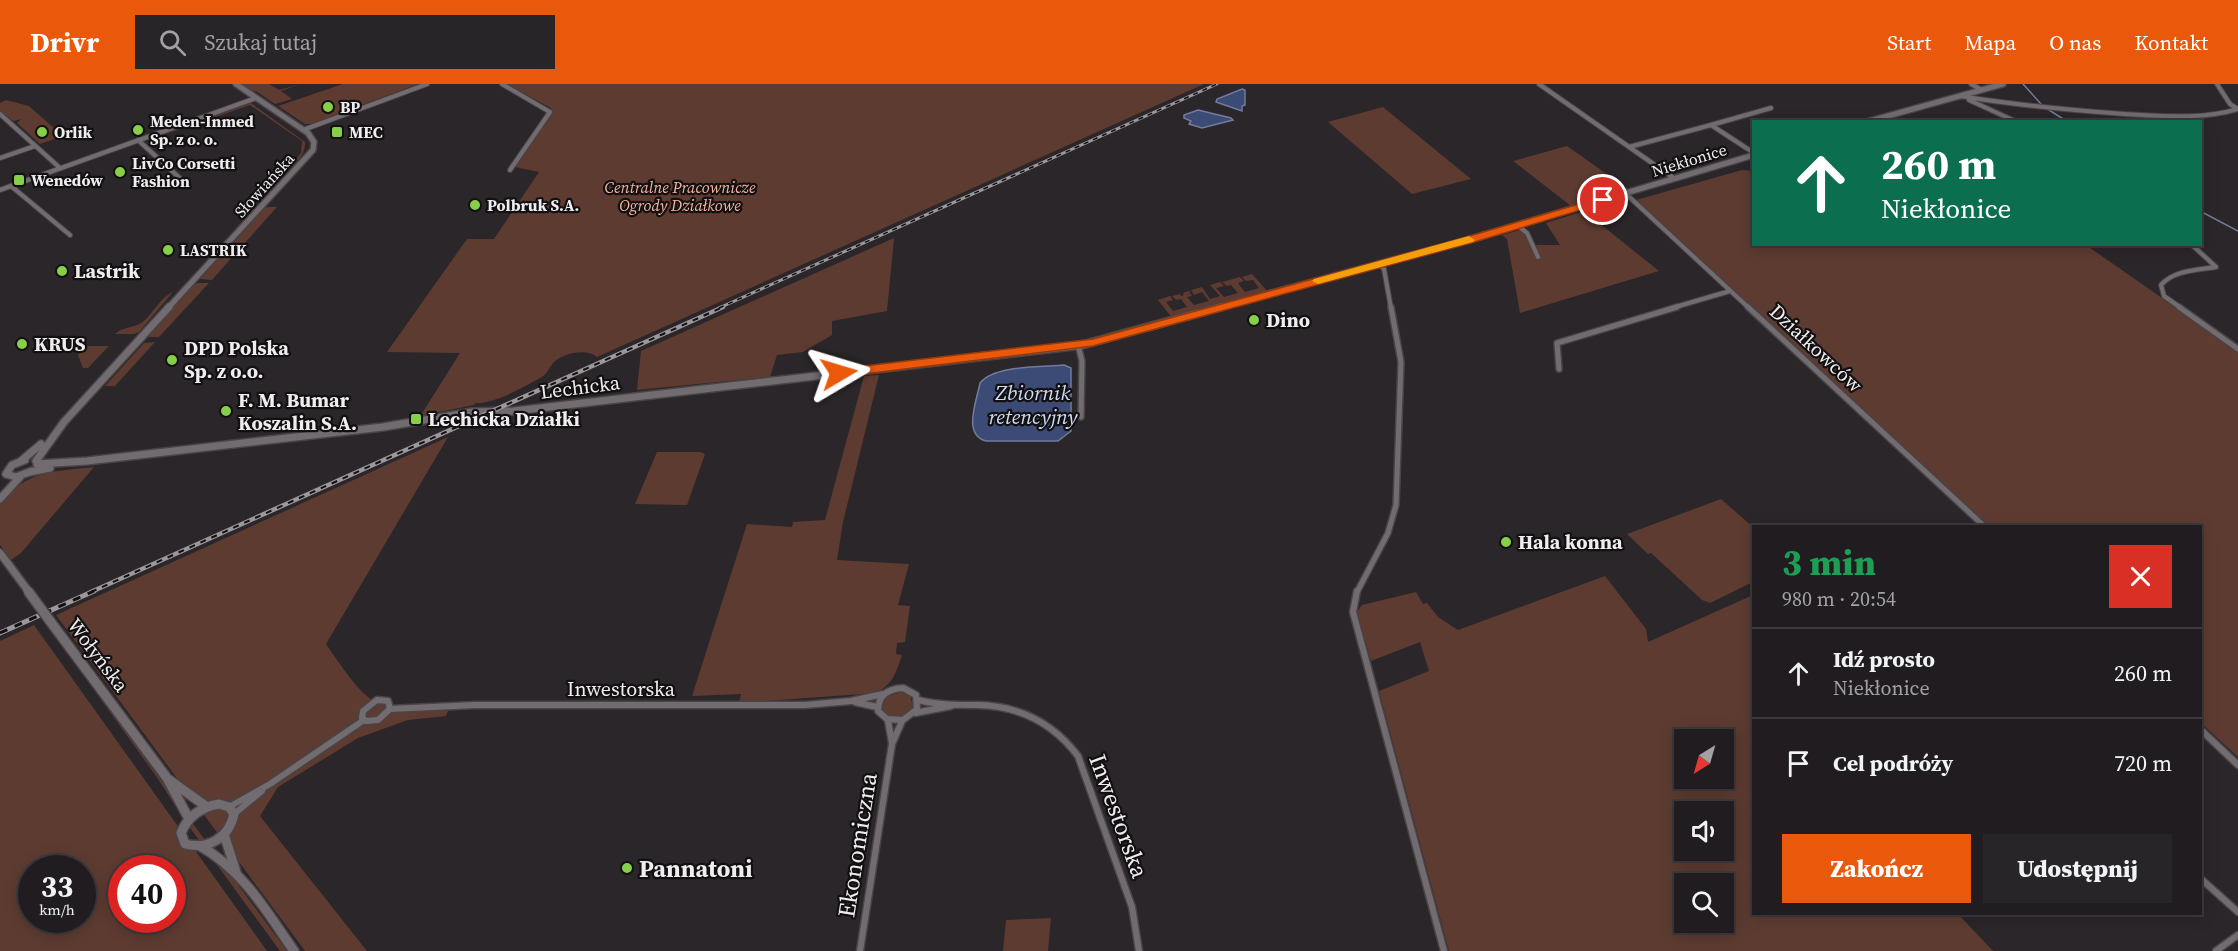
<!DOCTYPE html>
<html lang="pl">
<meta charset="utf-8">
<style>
body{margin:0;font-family:"Source Serif 4",serif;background:#282528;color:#f1f3f6;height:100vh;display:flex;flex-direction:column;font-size:22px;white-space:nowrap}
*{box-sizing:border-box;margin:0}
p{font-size:20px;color:#a2a1a4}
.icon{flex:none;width:33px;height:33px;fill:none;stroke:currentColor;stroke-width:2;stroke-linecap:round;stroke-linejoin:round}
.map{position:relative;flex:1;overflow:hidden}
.sheet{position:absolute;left:1752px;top:441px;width:450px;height:390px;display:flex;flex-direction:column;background:#201c1f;border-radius:0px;box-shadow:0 3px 15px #0003,0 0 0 2px #3d3a3d}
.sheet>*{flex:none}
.hud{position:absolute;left:1752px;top:36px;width:450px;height:126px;border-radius:0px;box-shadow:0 3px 15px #0003,0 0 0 2px #3d3a3d;background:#0b6e4f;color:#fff;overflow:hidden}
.needle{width:39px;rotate:217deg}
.buttons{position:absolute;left:1674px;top:645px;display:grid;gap:12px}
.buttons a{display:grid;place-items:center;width:60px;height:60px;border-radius:0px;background:#201c1f;box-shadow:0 3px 15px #0003,0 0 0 2px #3d3a3d;font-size:30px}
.speed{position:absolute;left:18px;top:771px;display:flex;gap:12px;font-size:30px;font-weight:700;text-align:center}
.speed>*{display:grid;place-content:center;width:78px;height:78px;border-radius:50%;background:#201c1f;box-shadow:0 3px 15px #0003,0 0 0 2px #3d3a3d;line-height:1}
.speed small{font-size:15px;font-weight:400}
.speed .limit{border:9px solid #d22;background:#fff;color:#111}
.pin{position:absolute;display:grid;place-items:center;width:51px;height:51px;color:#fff;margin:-26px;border:3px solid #fff;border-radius:50%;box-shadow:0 2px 6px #0007}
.me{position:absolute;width:66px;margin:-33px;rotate:83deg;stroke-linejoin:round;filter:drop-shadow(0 0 4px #0008)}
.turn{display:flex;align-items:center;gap:21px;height:126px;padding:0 30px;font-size:27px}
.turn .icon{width:78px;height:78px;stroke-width:2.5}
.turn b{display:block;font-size:42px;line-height:51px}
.round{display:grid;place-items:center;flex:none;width:63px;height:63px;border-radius:0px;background:#282528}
.overview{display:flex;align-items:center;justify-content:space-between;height:102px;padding:0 30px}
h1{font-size:36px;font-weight:800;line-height:45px;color:#1e9e55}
.primary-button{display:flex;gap:12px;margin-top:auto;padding:12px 30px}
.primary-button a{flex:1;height:69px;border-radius:0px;background:#ea580c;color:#fff;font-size:24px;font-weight:800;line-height:69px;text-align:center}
.primary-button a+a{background:#282528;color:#f1f3f6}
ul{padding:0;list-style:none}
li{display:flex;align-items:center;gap:18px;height:90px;padding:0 30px;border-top:2px solid #3d3a3d}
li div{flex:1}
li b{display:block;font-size:22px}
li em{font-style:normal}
header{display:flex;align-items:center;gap:36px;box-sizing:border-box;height:84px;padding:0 30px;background:#ea580c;color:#fff}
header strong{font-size:28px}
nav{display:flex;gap:33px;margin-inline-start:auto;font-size:21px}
.search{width:420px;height:54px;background:#282528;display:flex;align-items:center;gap:15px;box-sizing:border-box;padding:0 21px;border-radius:0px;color:#a2a1a4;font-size:22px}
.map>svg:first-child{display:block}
</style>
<header>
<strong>Drivr</strong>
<div class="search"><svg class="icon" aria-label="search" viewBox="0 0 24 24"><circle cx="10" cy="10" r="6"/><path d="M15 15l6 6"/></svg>Szukaj tutaj</div>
<nav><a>Start</a><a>Mapa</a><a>O nas</a><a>Kontakt</a></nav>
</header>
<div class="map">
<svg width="2238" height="867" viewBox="0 0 2238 867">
<rect width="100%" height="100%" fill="#2b2629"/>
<path fill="#5d3b31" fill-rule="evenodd" d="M240,0H269L279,6L301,0L281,7L292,15L275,20L256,7L252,8Z
M343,0H418L311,40H305L278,22Z
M506,0H1204L597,273C586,264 564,269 554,278C549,283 548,289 542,293C523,303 497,319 476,319L474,321L424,331H421L460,269L387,268L467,155H494L539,88L515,83L528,65L551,24Z
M6,16L29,22L63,52L40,60L17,39L21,35L13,37L0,27V19Z
M251,19L305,58C306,71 295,79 287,87L301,69L302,57L250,21L143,58Z
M1383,23L1471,95L1412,110L1328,38Z
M1567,62L1628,105L1571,122L1513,77Z
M1742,86L1753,87L1754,160L2086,161L2238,267V673L2201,639L2200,442H1988L1636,116Z
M267,123H277L244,160L233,159L263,125Z
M1584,127L1659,187L1520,229L1507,155L1502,151L1520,146L1525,149L1533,167H1538L1536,161H1560L1546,139Z
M894,154L887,227L832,237V251L803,268L777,271L770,293L637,306L641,267Z
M232,162H242L212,196L200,195L226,166Z
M1252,190L1268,208L1173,235L1158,216L1170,212L1173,216L1166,218L1173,227L1187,223L1181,215L1176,216L1172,212L1180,210L1181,212L1184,211L1183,209L1189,207L1191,208L1185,211L1190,209L1192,212L1187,213L1194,221L1209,217L1202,208L1194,211L1191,206L1202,203L1210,215L1220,212L1210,201L1220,198L1224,202L1216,204L1224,213L1238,209L1231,201L1227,202L1222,198L1240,193L1244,197L1238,199L1245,208L1259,204L1253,196L1246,197L1242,193Z
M198,199H209L159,253H148V250L193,201Z
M173,208L139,248L134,250H115C121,244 130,244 137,241C151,236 157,215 173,208Z
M155,258L115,302H105L144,259Z
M83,262H109L88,284H83L78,271Z
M879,291L843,438L837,476L909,480L898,521L910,522L905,558L897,559L896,570L902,571C896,589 893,600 876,609L739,619L741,610L692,612L747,440L792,443L793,438L825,436L864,292Z
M448,353L326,560C370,623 370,627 448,627L446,632L408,636L358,654L278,703L260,732L367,867H305L56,531Z
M657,368H701L705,370L687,421L635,420Z
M94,383L21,469L11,476L0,461V418C31,385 52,388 94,383Z
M1721,415L1753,443V498L1710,519L1702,516L1651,469L1648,470L1627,450Z
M1605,492L1646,545L1648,558L1753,511L1754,830H1958L1993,867H1449L1379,607L1429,587L1420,558L1371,577L1357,528L1362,521L1416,508L1423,520L1427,519L1438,533L1458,546ZM1684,656H1724V694H1684ZM1684,728H1724V766H1684ZM1684,800H1724V838H1684Z
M46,539L183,726L182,732L156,692Z
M34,541L267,867H0V557ZM32,784H82V836H32ZM122,784H172V836H122Z
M901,608L910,611L913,623C906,635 895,636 883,629L881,621L886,613Z
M185,737H191L287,867H280Z
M1051,834L1048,867H1003L1006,836Z"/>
<path fill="#3c4a76" stroke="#727b9b" stroke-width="1.5" d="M1242,5L1245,6V21L1242,22V27L1216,18L1217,15Z
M1198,26L1231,34L1233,36L1202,44L1189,40L1191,37L1184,34V31Z
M1064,281L1071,284V347L1058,357H986C962,351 977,316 980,299C994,281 1042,283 1064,281Z"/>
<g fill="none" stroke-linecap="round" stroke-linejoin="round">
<path stroke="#727b9b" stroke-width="1.5" d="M2023,0L2041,20
M2049,26L2068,38
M2200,127L2238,147"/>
<defs>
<path id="street-far2" d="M502,0L550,28L510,86
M1539,0L1675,95
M1971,0L1982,6
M2217,0L2230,20L2238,25
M1960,12C2014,21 2069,26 2124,30C2162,32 2202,36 2238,25
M1969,16L2017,38
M0,30L60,84
M303,46L427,0
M138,56L184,98
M1629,63L1711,41
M1754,69L1711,41L1771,24
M0,74L35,62
M11,102L70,151
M0,106L256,14
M1625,109L1749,224
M1517,141L1527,149L1538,173
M1379,180L1384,185L1391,224
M1672,224L1730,207
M2181,224L2164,212L2161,201C2174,186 2198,186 2216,183L2191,160"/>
<path id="street-far1" d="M1748,223L1984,442
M2179,223L2238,265
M1078,261L1082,277L1081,333
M1559,285L1557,259L1677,223
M1357,508L1388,449L1396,421L1401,278L1391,223"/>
<path id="street" d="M1357,507L1353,528L1444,867
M903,604L916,611L917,625L903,636L887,635L878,627C878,611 888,605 903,604Z
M377,616L388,617L390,625L378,636L366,637L362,634L363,627Z
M918,616C938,621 958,621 978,621C1020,622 1053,639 1078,672L1132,823L1139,867
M855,618L877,623
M390,625L475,621H805L851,617L883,610
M915,629L951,622
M888,637L892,659
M2200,645L2238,681
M229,723L270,700L364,636
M234,730L262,707
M2200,794L2238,828
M860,867L892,660L902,637
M2216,867L2238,851"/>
<path id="secondary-far2" d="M1866,38L2003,0
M168,224L313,66L314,58L308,49L236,0
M1216,224L1467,156L1754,71"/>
<path id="secondary-far1" d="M21,377L41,360
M36,377L64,338L169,223
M37,380L87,377L383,343L472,328L514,327L1082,261L1221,223
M30,388L50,384
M6,390L16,393L32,387
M6,390L12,381L25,376
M0,415L20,393
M0,469L9,481"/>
<path id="secondary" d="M50,537L167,694L189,735
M168,695L207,723
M219,720L229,723L234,730C229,754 208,766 185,760L181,749C188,732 201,723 219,720Z
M224,750L236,788
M200,762C243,786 267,828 294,867"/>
</defs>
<use href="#street-far2" stroke="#484447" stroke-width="6"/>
<use href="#street-far1" stroke="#484447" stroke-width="8"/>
<use href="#street" stroke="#484447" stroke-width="9"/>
<use href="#secondary-far2" stroke="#484447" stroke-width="8"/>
<use href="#secondary-far1" stroke="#484447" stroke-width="10"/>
<use href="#secondary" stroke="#484447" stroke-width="12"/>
<use href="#street-far2" stroke="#726c71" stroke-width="4"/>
<use href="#street-far1" stroke="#726c71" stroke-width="5"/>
<use href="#street" stroke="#726c71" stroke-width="6"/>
<use href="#secondary-far2" stroke="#726c71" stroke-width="5"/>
<use href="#secondary-far1" stroke="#726c71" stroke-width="7"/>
<use href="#secondary" stroke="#726c71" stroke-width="9"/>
<defs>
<path id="rail-far2" d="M719,224L1217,0"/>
<path id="rail-far1" d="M91,508L723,223"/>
<path id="rail" d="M0,549L94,507"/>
</defs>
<use href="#rail-far2" stroke="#9b979a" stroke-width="3"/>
<use href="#rail-far1" stroke="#9b979a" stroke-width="4.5"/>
<use href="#rail" stroke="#9b979a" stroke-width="5"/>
<use href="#rail-far2" stroke="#121011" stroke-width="1.5" stroke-dasharray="5" stroke-linecap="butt"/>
<use href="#rail-far1" stroke="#121011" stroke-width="2" stroke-dasharray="6" stroke-linecap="butt"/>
<use href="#rail" stroke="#121011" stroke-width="3" stroke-dasharray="8" stroke-linecap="butt"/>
<defs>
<path id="secondary-bridge-far1" d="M9,481L29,508"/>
<path id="secondary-bridge" d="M28,507L50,537"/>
</defs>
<use href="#secondary-bridge-far1" stroke="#484447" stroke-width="10" stroke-linecap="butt"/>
<use href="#secondary-bridge" stroke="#484447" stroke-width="12" stroke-linecap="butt"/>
<use href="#secondary-bridge-far1" stroke="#726c71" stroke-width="7"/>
<use href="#secondary-bridge" stroke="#726c71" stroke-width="9"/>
</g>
<path fill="#ea580c" stroke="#983908" stroke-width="1.5" d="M1603,113L1608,116L1607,118L1471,159L1093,262L839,293L833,289L839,285L1093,255L1463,154Z"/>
<path fill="#f59e0b" d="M1469,152L1475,156L1473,158L1318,200L1312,197L1314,195Z"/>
<g fill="#88cf49" stroke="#121011" stroke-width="2">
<circle cx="328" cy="23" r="6"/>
<circle cx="138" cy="46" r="6"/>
<circle cx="42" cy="48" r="6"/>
<rect x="331" y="42" width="12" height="12" rx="3"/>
<circle cx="120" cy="88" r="6"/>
<rect x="13" y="90" width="12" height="12" rx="3"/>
<circle cx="475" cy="121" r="6"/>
<circle cx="168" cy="166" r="6"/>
<circle cx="62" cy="187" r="6"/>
<circle cx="1254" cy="236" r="6"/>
<circle cx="22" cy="260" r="6"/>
<circle cx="172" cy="276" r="6"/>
<circle cx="226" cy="327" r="6"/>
<rect x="410" y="329" width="12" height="12" rx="3"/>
<circle cx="1506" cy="458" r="6"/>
<circle cx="627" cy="784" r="6"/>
</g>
<g text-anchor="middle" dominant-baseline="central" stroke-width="4.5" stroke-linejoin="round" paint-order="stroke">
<g font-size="16" font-weight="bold" fill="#f0edf0" stroke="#121011" text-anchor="start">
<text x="340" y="23">BP</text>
<text x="150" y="37">Meden-Inmed<tspan x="150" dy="18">Sp. z o. o.</tspan></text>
<text x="54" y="48">Orlik</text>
<text x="349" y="48">MEC</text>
<text x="132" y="79">LivCo Corsetti<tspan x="132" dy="18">Fashion</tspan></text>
<text x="31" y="96">Wenedów</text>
<text x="487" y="121">Polbruk S.A.</text>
<text x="180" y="166">LASTRIK</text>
</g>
<g font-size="16" fill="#f0edf0" stroke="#121011">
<text transform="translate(1689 76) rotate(-17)">Niekłonice</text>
<text transform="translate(264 101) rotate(-48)">Słowiańska</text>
</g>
<g font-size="16" font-style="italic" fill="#f6b39e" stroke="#121011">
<text x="680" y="103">Centralne Pracownicze<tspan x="680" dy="18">Ogrody Działkowe</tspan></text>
</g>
<g font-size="20" font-weight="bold" fill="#f0edf0" stroke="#121011" text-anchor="start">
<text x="74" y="187">Lastrik</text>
<text x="1266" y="236">Dino</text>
<text x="34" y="260">KRUS</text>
<text x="184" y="264">DPD Polska<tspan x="184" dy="23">Sp. z o.o.</tspan></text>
<text x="238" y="316">F. M. Bumar<tspan x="238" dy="23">Koszalin S.A.</tspan></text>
<text x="428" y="335">Lechicka Działki</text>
<text x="1518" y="458">Hala konna</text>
</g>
<g font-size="20" fill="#f0edf0" stroke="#121011">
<text transform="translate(1816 264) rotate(43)">Działkowców</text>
<text transform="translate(580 303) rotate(-7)">Lechicka</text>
<text transform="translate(98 571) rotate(53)">Wołyńska</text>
<text x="621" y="605">Inwestorska</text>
</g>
<g font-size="21" font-style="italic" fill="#d1dbf9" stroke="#121011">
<text x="1033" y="308">Zbiornik<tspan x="1033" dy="24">retencyjny</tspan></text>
</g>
<g font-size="24" fill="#f0edf0" stroke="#121011">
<text transform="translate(1119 732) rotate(70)">Inwestorska</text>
<text transform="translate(857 761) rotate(-81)">Ekonomiczna</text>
</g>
<g font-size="24" font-weight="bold" fill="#f0edf0" stroke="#121011" text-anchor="start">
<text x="639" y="784">Pannatoni</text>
</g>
</g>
</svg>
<div class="buttons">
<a><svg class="needle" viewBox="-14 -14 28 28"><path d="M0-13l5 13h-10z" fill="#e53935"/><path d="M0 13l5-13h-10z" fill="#a2a1a4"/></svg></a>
<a><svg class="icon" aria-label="sound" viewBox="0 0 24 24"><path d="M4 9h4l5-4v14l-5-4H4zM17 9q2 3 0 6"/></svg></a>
<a><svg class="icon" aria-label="search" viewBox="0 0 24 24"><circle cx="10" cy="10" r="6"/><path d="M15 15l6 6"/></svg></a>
</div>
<div class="speed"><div>33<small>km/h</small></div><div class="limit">40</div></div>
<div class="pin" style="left:1603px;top:116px;background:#d93025"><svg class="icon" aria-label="arrive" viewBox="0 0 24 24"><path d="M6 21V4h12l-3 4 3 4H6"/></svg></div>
<svg class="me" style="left:839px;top:289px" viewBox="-20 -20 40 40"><path d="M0-17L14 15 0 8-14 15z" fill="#ea580c" stroke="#fff" stroke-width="4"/></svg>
<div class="hud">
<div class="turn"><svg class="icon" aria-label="ahead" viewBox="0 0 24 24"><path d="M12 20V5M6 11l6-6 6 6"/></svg><div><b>260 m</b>Niekłonice</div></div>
</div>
<section class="sheet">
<div class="overview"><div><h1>3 min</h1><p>980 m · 20:54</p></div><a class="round" style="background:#d93025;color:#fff"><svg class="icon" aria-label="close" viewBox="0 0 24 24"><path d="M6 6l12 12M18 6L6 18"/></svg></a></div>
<ul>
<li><svg class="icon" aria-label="ahead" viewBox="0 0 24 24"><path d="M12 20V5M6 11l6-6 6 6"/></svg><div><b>Idź prosto</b><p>Niekłonice</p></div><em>260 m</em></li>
<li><svg class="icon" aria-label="arrive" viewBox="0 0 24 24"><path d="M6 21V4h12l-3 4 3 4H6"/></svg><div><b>Cel podróży</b></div><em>720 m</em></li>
</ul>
<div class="primary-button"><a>Zakończ</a><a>Udostępnij</a></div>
</section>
</div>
